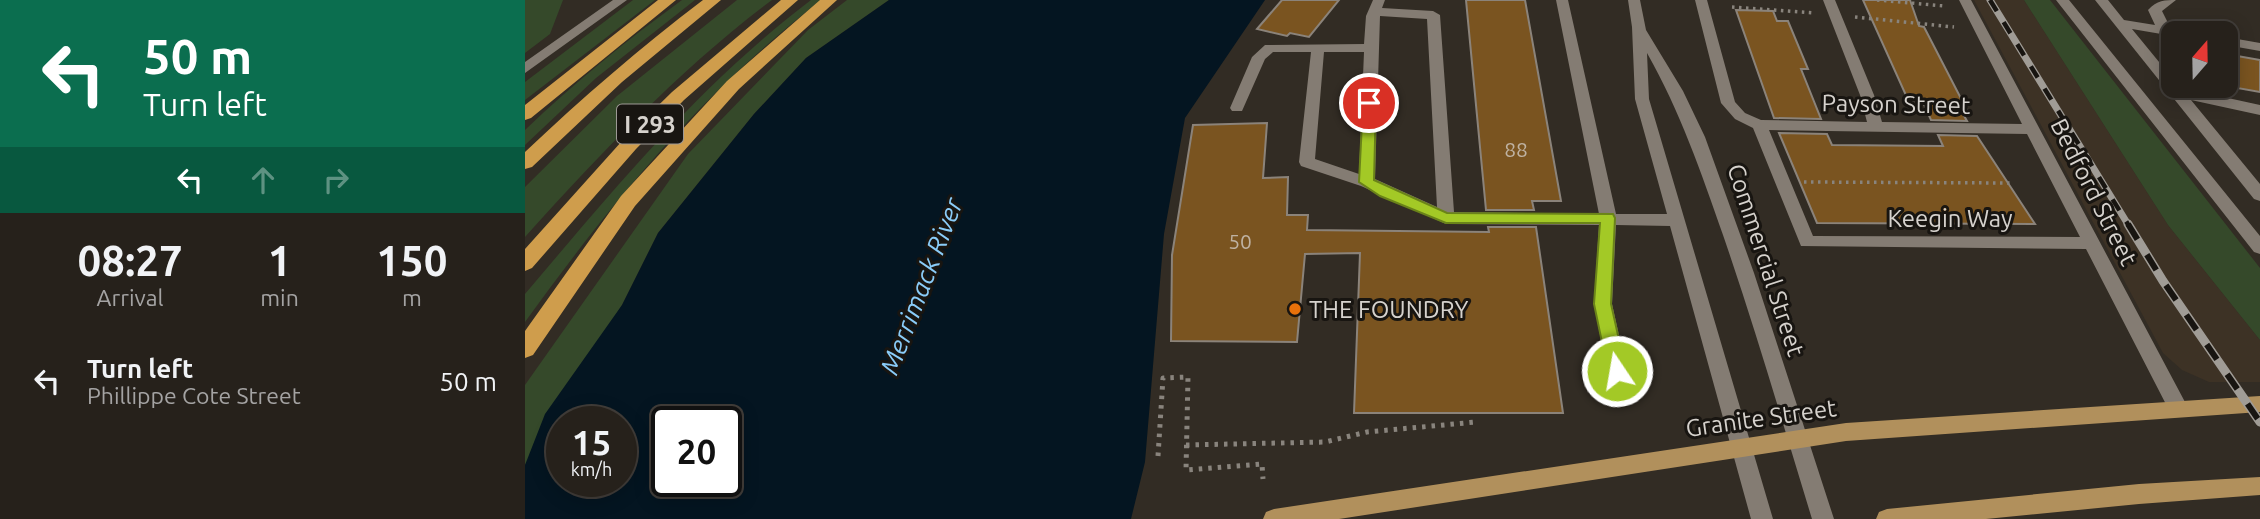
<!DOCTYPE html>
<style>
body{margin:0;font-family:Ubuntu,sans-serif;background:#2e2924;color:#f1f3f6;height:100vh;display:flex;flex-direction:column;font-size:26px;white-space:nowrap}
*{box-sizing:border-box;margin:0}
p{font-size:23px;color:#a4a3a3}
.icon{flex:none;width:38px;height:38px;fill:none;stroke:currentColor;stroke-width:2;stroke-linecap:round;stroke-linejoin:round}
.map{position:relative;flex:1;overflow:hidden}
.sheet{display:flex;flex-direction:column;background:#26211b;width:525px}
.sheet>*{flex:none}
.top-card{background:#0b6e4f;color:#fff;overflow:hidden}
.needle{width:46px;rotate:20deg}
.controls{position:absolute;left:1636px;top:21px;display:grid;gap:14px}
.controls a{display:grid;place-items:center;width:77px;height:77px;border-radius:14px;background:#26211b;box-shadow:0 4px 18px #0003,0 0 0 2px #423e3a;font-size:35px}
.speed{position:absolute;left:21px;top:406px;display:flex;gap:14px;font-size:35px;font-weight:700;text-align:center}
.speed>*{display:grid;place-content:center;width:91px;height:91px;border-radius:50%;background:#26211b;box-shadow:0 4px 18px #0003,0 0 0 2px #423e3a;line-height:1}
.speed small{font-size:18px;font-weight:400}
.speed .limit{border:4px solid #111;border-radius:10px;background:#fff;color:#111}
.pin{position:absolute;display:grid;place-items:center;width:60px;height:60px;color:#fff;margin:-30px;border:4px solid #fff;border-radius:50%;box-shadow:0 2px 7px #0007}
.me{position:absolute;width:77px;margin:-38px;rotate:348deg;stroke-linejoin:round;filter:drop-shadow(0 0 5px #0008)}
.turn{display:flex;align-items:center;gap:24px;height:147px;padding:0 28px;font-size:32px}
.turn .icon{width:91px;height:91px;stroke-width:2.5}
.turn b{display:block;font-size:49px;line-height:60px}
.lanes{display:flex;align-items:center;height:66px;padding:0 28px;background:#0003;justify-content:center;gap:35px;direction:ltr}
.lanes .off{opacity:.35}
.eta{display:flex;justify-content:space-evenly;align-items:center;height:119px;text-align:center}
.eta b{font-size:42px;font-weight:600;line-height:49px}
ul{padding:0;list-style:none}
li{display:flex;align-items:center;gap:21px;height:98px;padding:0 28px}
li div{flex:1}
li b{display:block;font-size:26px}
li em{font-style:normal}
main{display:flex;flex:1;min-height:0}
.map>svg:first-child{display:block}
</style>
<main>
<section class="sheet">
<div class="top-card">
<div class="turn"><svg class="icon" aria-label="left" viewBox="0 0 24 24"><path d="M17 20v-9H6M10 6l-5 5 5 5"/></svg><div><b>50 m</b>Turn left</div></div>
<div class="lanes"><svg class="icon" aria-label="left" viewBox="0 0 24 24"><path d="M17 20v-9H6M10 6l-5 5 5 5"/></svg><svg class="icon off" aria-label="ahead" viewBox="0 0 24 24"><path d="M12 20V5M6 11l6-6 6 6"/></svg><svg class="icon off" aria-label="right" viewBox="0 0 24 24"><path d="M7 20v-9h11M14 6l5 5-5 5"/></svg></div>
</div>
<div class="eta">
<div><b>08:27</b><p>Arrival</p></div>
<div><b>1</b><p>min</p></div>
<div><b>150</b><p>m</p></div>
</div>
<ul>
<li><svg class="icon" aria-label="left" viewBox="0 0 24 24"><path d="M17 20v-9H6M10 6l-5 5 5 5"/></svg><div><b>Turn left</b><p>Phillippe Cote Street</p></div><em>50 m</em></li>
</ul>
</section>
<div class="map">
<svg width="1735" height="519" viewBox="0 0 1735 519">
<rect width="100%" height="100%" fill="#322c24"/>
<path fill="#3d3225" d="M1449,0H1499L1643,225L1735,340V382H1684L1657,370L1638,353Z"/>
<path fill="#35492a" d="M0,0H38L25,34L0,53Z
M108,0H130L0,100V82Z
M157,0H170L71,78L0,145V130C49,83 102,40 157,0Z
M212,0H247C155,69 77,152 0,237V187L92,96Z
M286,0H296C176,94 89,199 0,322V294C89,189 176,83 286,0Z
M322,0H364L281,58L229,114L133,233L97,305L0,465V385L163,154L283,30Z
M1499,0H1525L1735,268V340L1643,225Z"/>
<path fill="#041521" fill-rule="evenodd" d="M364,0H740L660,118L639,234L620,462L606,519H0V465L20,414L97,305L133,233L229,114L281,58ZM37,422H96V481H37ZM142,422H201V481H142Z"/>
<path fill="#7a5420" stroke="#8b837a" stroke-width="2" d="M757,0H814L784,37L765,33L762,36L732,29Z
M941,0H1000L1036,201H1007L1009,210H961Z
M1338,0H1385L1394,26L1399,27L1444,114H1438L1442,121L1406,120L1398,102H1384Z
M1211,10L1248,11L1252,21H1263L1283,69H1276L1296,119L1249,118Z
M1701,54L1735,60V92L1701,86Z
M742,123L738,178L763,177L762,215H783L782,230L964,232L963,227H1011L1038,413H829L835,253L780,254L772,342L646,341L647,255L668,125Z
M1254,133L1302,134L1307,145L1418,146L1413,135L1452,136L1510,224L1292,223Z"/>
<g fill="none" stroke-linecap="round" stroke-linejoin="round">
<path stroke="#89847d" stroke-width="3.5" stroke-dasharray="2.5 4.5" stroke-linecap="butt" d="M1352,0L1419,6
M1207,7L1290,13
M1330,17L1429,27
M1279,182L1486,183"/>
<path stroke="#89847d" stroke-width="5" stroke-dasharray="3.5 6" stroke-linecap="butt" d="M661,445L800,442L842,432L951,422
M633,456L638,378L663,377L661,470L737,464L738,479"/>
<path fill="#847c73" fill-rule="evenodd" d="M88,0H102L0,73V62Z
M848,0H860L857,8L908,11L915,15L929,212L1074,214L1031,0H1043L1091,214H1142L1110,99L1107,27L1103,0H1115L1121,30L1158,91L1180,137L1229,273L1309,519H1287C1258,424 1230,328 1198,235C1176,172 1155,111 1122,53L1124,99L1248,519H1226L1145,226L1091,225L1087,304L1102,371L1099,376L1092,379L1085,376L1082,371L1069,304L1074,225L921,224L836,186L776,166L774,162L786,52H748L740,59L717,111H707L705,108L727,57L740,45L839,44L841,16ZM855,16L902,19L912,207L850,179ZM799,52H839L834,174L790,159Z
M1170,0H1182L1210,102L1220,113L1236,120L1342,122L1335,95L1298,0H1310L1349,95L1357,122L1497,124L1434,0H1446L1660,402L1663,408L1660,414L1653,416L1646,414L1561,249L1276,246L1228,128L1210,119L1196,103ZM1244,130L1502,134L1555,237L1288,236Z
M1531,0H1544L1735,236V254L1729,252Z
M1570,0H1583L1599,20L1630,25L1623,10C1632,0 1640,0 1651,0L1637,11L1645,27L1659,30L1661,33H1648V36L1607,29L1648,79V86L1735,105V115L1666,100L1735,184V201L1729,199Z
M1701,37L1735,43V51L1701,45Z"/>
<path fill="#b1905c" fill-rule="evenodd" d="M1735,396V412L1321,441L814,519H738L741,512L749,509L1321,423Z
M1735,477V495L1614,504L1461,519H1351L1354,512L1362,509L1614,484Z"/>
<path fill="#cf9d4c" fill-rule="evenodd" d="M133,0H151L6,118L0,120V105Z
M178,0H196L97,82L7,167L0,169V152C57,98 116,47 178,0Z
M256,0H273L159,100L111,149L7,268L0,271V249L97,141L147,92Z
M295,0H312L214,89L110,206L8,355L0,358V331L96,196L202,81Z"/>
<defs>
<path id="rail-far1" d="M1465,0L1604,226"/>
<path id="rail" d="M1603,224L1638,281L1735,422"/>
</defs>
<use href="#rail-far1" stroke="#a09c96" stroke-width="7"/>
<use href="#rail" stroke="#a09c96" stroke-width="9"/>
<use href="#rail-far1" stroke="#181511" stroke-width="4.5" stroke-dasharray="13" stroke-linecap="butt"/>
<use href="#rail" stroke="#181511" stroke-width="6" stroke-dasharray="18" stroke-linecap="butt"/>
</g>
<path fill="#a3c926" stroke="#6a8319" stroke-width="2" d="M844,99L851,103L849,180L922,213L1088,214L1090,218L1086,304L1101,371L1098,376H1086L1083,371L1069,304L1075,223H921L855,196L834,182L838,103Z"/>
<circle fill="#e8710a" stroke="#181511" stroke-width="2.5" cx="770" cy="309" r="7"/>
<g text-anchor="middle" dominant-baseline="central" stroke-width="6" stroke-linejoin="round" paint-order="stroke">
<g font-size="21" fill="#bfb2a2">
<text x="991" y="149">88</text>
<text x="715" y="241">50</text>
</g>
<rect fill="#181511" stroke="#9d9995" stroke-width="2" x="92" y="104.5" width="66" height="39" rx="5"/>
<g font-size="23" font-weight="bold" fill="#d6d2cd">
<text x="125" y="124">I 293</text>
</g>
<g font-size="24" fill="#d6d2cd" stroke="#181511">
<text transform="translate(1371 104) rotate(1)">Payson Street</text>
<text transform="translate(1569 192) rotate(63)">Bedford Street</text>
<text x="1425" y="218">Keegin Way</text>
<text transform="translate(1241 260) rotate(72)">Commercial Street</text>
<text transform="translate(1236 418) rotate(-8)">Granite Street</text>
</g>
<g font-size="24" fill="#d6d2cd" stroke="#181511" text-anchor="start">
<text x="784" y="309">THE FOUNDRY</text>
</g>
<g font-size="26" font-style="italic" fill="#8accf8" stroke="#181511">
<text transform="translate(396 286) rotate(-69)">Merrimack River</text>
</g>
</g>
</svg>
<div class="controls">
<a><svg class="needle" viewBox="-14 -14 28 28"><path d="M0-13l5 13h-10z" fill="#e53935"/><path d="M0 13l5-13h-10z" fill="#a4a3a3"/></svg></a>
</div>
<div class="speed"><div>15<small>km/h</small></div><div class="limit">20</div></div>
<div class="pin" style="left:844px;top:103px;background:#d93025"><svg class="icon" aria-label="arrive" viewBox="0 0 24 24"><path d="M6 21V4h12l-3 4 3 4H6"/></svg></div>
<svg class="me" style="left:1092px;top:371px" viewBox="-20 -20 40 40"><circle r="17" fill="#a3c926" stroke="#fff" stroke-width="3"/><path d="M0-11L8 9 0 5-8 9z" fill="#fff"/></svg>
</div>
</main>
